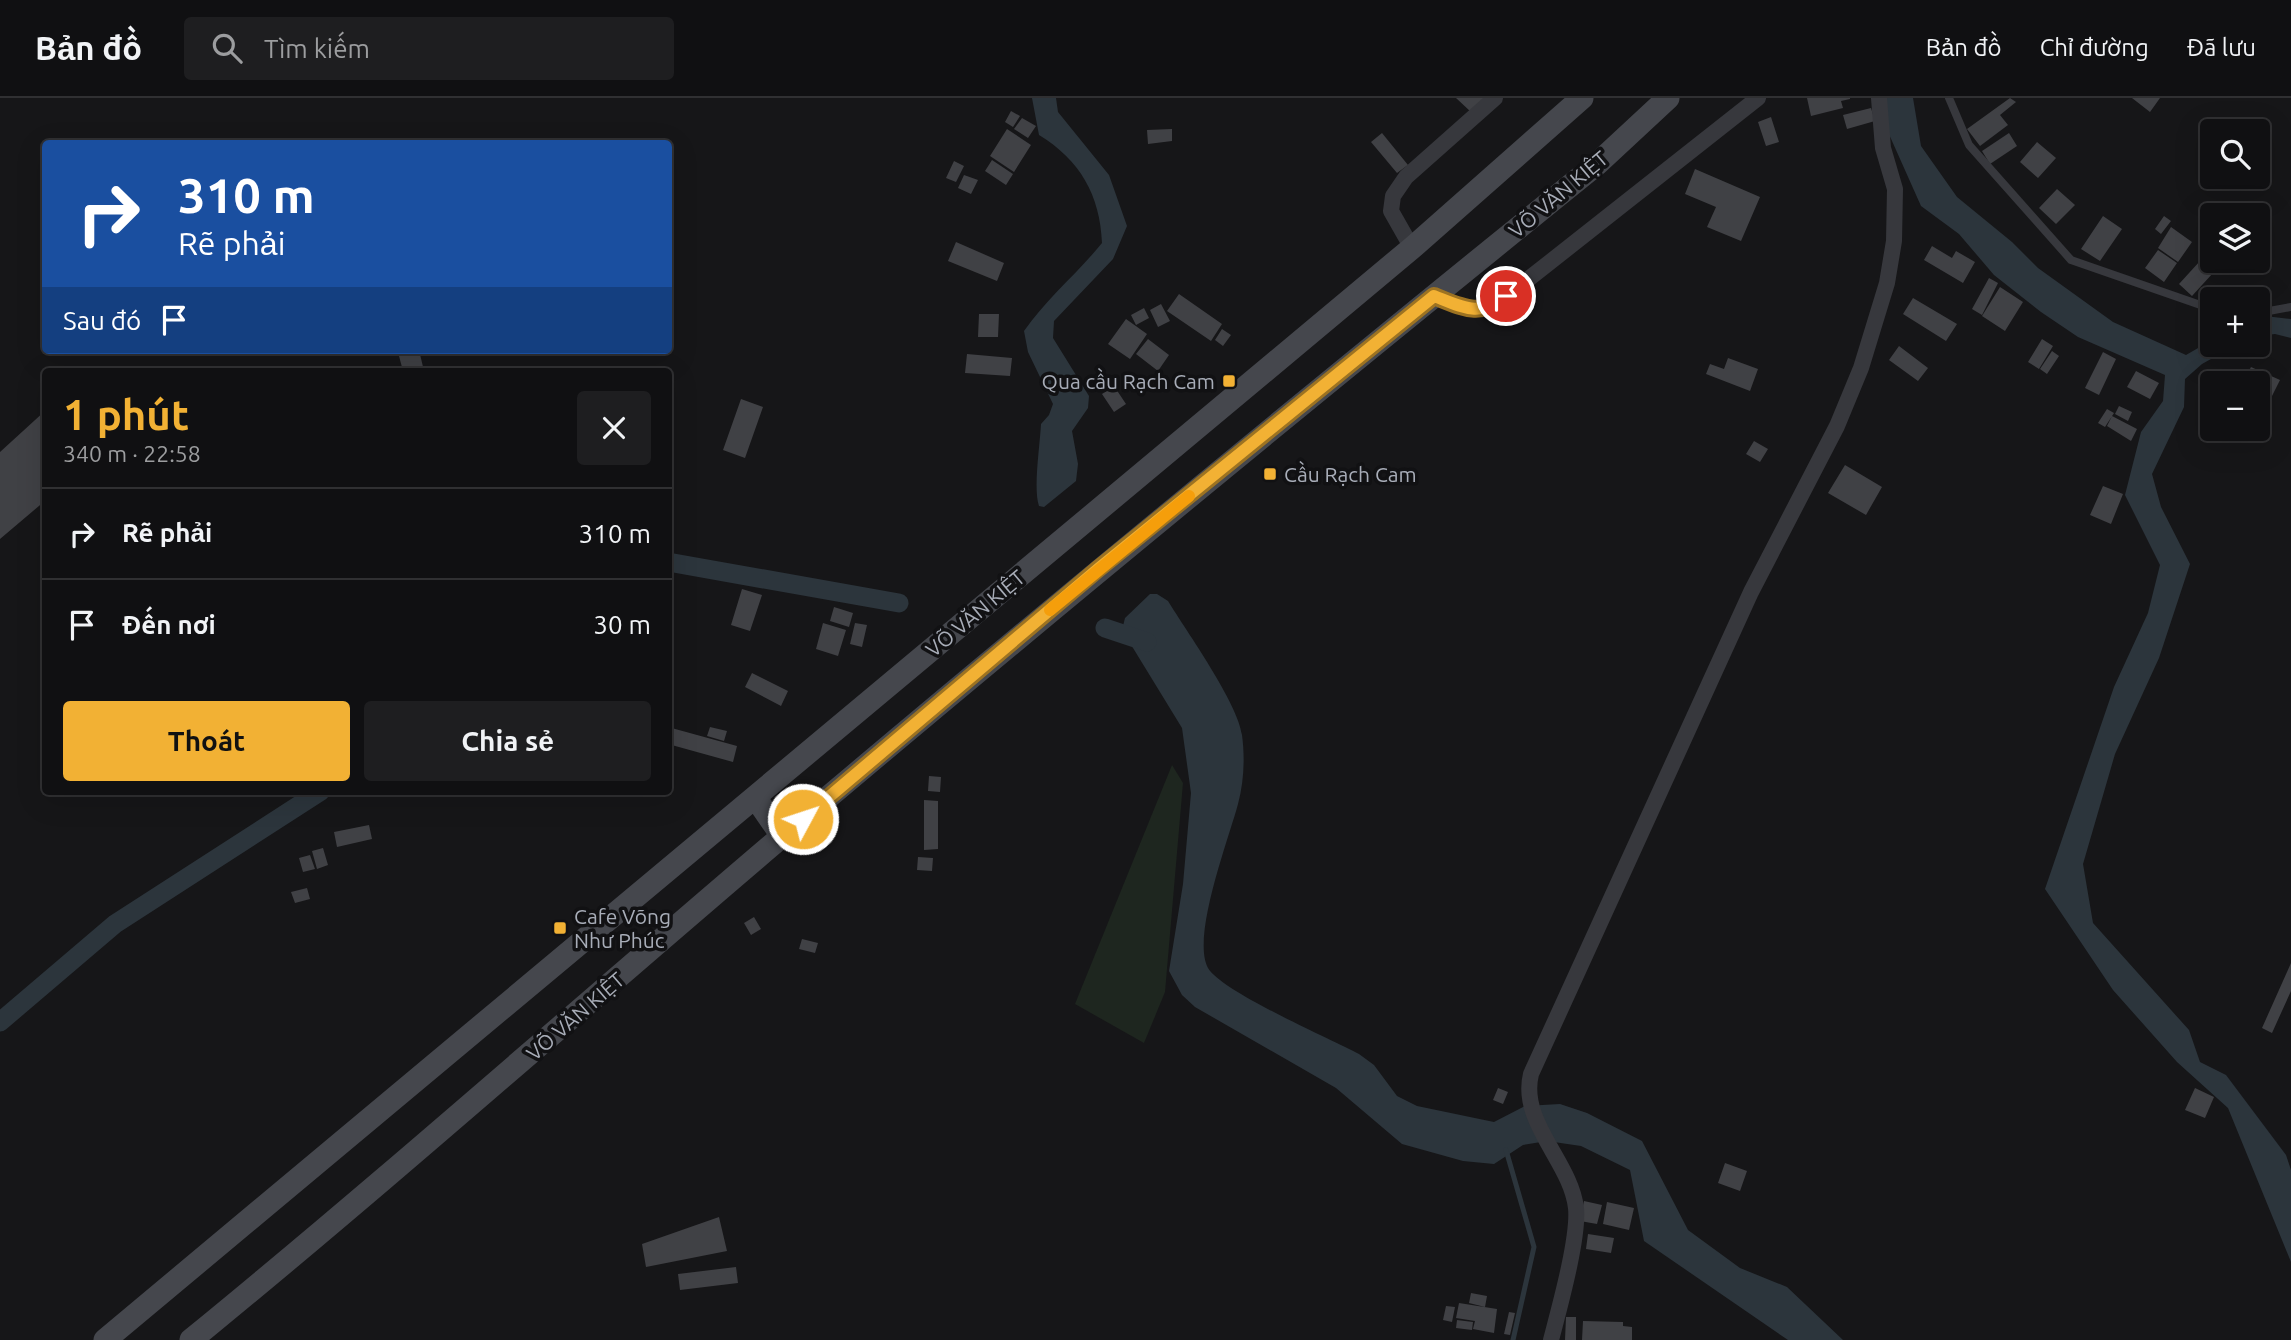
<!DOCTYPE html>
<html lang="vi">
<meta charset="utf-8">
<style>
body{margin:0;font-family:Ubuntu,sans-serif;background:#1e1e20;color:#f1f3f6;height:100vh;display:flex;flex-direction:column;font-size:26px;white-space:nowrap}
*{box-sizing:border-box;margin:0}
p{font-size:23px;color:#9c9d9f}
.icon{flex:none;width:38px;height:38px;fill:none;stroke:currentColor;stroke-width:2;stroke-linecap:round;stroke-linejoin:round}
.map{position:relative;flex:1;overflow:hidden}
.drawer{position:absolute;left:42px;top:270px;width:630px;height:427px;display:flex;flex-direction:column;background:#101012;border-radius:7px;box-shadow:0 7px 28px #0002,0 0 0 2px #303032}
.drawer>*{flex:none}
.guide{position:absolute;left:42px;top:42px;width:630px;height:214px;border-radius:7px;box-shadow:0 7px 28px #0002,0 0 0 2px #303032;background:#1a4fa0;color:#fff;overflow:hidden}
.controls{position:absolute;left:2200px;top:21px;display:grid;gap:14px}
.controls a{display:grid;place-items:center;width:70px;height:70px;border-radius:7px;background:#101012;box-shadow:0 7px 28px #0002,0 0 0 2px #303032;font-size:35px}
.pin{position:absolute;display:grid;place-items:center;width:60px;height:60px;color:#fff;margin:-30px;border:4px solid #fff;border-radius:50%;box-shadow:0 2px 7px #0007}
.me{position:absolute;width:77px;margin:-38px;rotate:50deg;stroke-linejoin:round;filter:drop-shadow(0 0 5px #0008)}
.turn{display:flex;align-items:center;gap:24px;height:147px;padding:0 21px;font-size:32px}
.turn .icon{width:91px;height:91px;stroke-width:2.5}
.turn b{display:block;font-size:49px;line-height:60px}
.then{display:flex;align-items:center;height:66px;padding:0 21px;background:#0003;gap:14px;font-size:26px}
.round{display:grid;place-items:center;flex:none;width:74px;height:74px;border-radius:7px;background:#1e1e20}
.head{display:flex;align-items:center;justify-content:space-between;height:119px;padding:0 21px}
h1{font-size:42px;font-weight:600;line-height:52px;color:#f2b134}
.cta{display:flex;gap:14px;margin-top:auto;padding:14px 21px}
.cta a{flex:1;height:80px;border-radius:7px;background:#f2b134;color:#111;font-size:28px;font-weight:600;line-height:80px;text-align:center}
.cta a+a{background:#1e1e20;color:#f1f3f6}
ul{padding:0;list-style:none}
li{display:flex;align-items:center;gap:21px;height:91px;padding:0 21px;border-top:2px solid #303032}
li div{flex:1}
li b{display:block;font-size:26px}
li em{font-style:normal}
header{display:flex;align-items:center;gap:42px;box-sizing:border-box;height:98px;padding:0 35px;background:#101012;border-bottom:2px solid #303032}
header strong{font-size:33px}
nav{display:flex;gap:38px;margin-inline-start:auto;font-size:24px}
.search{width:490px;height:63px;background:#1e1e20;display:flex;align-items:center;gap:18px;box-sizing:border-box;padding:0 24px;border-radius:7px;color:#9c9d9f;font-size:26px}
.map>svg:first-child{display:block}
</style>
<header>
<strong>Bản đồ</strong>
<div class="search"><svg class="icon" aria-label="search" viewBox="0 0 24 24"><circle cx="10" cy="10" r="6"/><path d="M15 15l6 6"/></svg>Tìm kiếm</div>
<nav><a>Bản đồ</a><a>Chỉ đường</a><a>Đã lưu</a></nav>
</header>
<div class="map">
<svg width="2291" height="1242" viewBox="0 0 2291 1242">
<rect width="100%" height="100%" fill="#161618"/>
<path fill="#1e261f" d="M1172,667L1183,685L1165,894L1144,945L1075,906Z"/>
<path fill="#2c353c" d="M1032,0H1056L1058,14L1109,77L1127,128L1113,161L1054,223L1053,240L1089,298L1088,310L1072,333L1078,366L1076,383L1044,409L1039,408C1033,391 1040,347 1041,326L1049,317L1053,306L1028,254L1024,233C1047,200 1077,176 1102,145C1100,97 1080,62 1039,37Z
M1881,0H1913L1921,48L1957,99L2012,144L2038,170L2113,224L2186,257L2212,242V247H2236L2202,266L2185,281L2184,309L2152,376L2161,409L2190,466L2159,560L2115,656L2083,766L2093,825L2189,932L2200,964L2226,977L2286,1057L2291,1072V1164L2228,1010L2177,964L2113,892L2045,791L2114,589L2148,515L2160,467L2125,397L2141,334L2163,303L2165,277L2078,239L2041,214L1994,177L1959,136L1921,108L1888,34Z
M2265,218L2291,221V240L2275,236L2258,238V221Z
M1150,496H1157L1168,503C1187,534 1238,605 1242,637C1245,659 1244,684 1238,706C1229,740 1191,839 1208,870C1222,894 1329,940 1359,956L1374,967L1397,998L1417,1008L1494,1024L1525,1008L1560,1006L1587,1015L1642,1043L1688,1132L1740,1170L1787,1189L1843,1242H1788L1644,1143L1630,1072L1581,1048L1547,1043L1523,1047L1494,1066L1463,1063L1402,1046L1336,990L1195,909L1182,897L1169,873L1183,786L1191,695L1182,630L1122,532L1125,520Z"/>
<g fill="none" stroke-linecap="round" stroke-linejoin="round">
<path stroke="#2c353c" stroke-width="5" d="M1506,1052L1534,1149L1513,1242"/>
<path stroke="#2c353c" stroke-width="19" d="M668,464L899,505
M1105,530L1147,544
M0,924L115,826L321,693"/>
</g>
<path fill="#404145" d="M1456,0H1484L1471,14Z
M1807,0H1850V1L1841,3L1843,10L1811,18Z
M2010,0L2016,4L2000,17L2008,27L1980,48L1967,31Z
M2132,0H2160L2150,14Z
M1871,10L1875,23L1847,31L1843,17Z
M1011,13L1020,18L1013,29L1005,24Z
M1771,19L1779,44L1766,48L1758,24Z
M1022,20L1036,28L1028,40L1014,31Z
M1007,31L1031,47L1014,74L990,58Z
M1172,31V43L1148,46L1147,32Z
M1382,35L1408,67L1397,75L1371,44Z
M2009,35L2017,48L1990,66L1982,53Z
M2037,44L2056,60L2038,80L2020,64Z
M992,62L1013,76L1006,87L985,73Z
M954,63L964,68L956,84L946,80Z
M1695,71L1760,99L1741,143L1707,129L1716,109L1685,96Z
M964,77L978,82L971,96L958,90Z
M2057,91L2075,107L2056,126L2039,110Z
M2103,118L2122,131L2100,163L2081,151Z
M2164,118L2171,123L2161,136L2155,131Z
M2171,129L2192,144L2178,164L2158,150Z
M956,144L1004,165L997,183L948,163Z
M1932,148L1952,160L1956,153L1975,164L1963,185L1924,162Z
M2158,152L2177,165L2164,184L2145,170Z
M2263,157L2271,163L2263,175L2255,169Z
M2200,163L2213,175L2192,198L2179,186Z
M1989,180L1998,185L1982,217L1972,211Z
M2000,189L2023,204L2005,233L1982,218Z
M1179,196L1222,226L1211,243L1167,213Z
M1913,200L1957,226L1946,243L1903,216Z
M1161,206L1170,223L1158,229L1150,212Z
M1144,210L1149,220L1136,227L1131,217Z
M979,216H999L998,239H978Z
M1126,221L1147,236L1130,261L1108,246Z
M1222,231L1231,237L1223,248L1215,242Z
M1148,241L1169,257L1158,273L1136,256Z
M2042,241L2053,248L2039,271L2028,264Z
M1899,248L1928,270L1918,283L1889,262Z
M419,252L424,273H403L399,258Z
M2052,253L2059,258L2047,276L2040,271Z
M2103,254L2116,261L2099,297L2085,290Z
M967,256L1012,260L1010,278L965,275Z
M1728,260L1758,271L1750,293L1706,276L1710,266L1724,271Z
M2251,269L2280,282L2268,306L2258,301V285H2243Z
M2136,273L2159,285L2150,301L2127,289Z
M1114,288L1126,306L1114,314L1102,296Z
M741,301L763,309L745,360L723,352Z
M2119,308L2132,314L2128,323L2115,316Z
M2107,311L2114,315L2105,329L2098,325Z
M46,312V402L0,441V354Z
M2112,318L2137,331L2131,343L2107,328Z
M1754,343L1768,351L1760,364L1746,356Z
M1845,367L1882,389L1866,417L1828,395Z
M2103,388L2123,396L2111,426L2090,417Z
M742,491L762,497L750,533L731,527Z
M834,509L853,515L849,529L830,523Z
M823,525L846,532L838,558L816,551Z
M855,525L867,527L862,549L850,546Z
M752,575L788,593L781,608L745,589Z
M668,629L737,648L733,664L668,646Z
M710,629L727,633L724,643L707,638Z
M929,678L941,679L940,694L928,693Z
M924,702L938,703V751L924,752Z
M369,727L372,741L337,749L334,734Z
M323,750L328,767L317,771L312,753Z
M310,757L315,771L303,774L299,760Z
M918,759L933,760L932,773L917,772Z
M307,790L310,801L295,805L291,794Z
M754,819L761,831L751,837L744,825Z
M802,841L818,845L815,855L799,851Z
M2291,865V893L2272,935L2262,930Z
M1498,990L1508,994L1503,1006L1493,1002Z
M2195,990L2214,999L2205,1020L2185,1012Z
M1725,1065L1747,1073L1740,1093L1718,1085Z
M1584,1103L1602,1107L1597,1126L1580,1123Z
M1607,1104L1634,1110L1629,1132L1603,1126Z
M719,1119L727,1153L646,1169L642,1146Z
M1588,1136L1614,1140L1611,1155L1586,1151Z
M736,1169L738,1185L680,1192L678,1176Z
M1471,1195L1487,1198L1485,1209L1469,1205Z
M1459,1205L1497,1211L1494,1235L1473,1231L1475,1223L1456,1220Z
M1446,1208L1455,1209L1452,1224L1443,1222Z
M1509,1214L1515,1215L1510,1237L1504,1236Z
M1566,1219H1576V1242H1565Z
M1457,1222L1473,1224L1472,1232L1456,1230Z
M1583,1223L1623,1224V1228L1632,1229V1242H1582Z"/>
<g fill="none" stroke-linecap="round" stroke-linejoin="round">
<path stroke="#37383d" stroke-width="8" d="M1949,0L1969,47L2071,162L2212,211
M2258,215L2291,209"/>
<path stroke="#37383d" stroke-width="16" d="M1412,150L1391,113L1393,98L1406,79L1495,0
M1434,198C1454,206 1471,214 1493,209L1758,0
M1551,1242C1559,1211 1579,1140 1576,1110C1571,1064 1519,1024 1531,976L1751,494L1837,328L1861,270L1887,185L1894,143L1895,91L1883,50L1879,0"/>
<path stroke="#45474d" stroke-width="23" d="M755,699L782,738
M105,1242L1412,150L1582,0
M191,1242C393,1077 588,903 787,734C1054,508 1325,286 1597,66L1668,0"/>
</g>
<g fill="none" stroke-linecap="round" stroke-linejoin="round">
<defs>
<path id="route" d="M803,721L1098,471L1434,198C1462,209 1480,220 1506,198"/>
</defs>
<use href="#route" stroke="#9d7322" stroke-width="18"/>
<use href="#route" stroke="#f2b134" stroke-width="12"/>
<path stroke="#f59e0b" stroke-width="12" d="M1050,512L1189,398"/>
</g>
<g fill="#f2b134" stroke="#111113" stroke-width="2.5">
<rect x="1222" y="276" width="14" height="14" rx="3.5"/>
<rect x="1263" y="369" width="14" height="14" rx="3.5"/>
<rect x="553" y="823" width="14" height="14" rx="3.5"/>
</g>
<g text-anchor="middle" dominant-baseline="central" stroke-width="7" stroke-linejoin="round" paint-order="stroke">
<g font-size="21" fill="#a8adb8" stroke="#111113">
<text transform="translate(1558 96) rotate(-40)">VÕ VĂN KIỆT</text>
<text transform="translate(975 515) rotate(-40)">VÕ VĂN KIỆT</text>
<text transform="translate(575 918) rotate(-41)">VÕ VĂN KIỆT</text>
</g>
<g font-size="21" fill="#a8adb8" stroke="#111113" text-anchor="start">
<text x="1215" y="283" text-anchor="end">Qua cầu Rạch Cam</text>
<text x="1284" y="376">Cầu Rạch Cam</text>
<text x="574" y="818">Cafe Võng<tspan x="574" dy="24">Như Phúc</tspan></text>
</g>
</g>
</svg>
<div class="controls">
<a><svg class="icon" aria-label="search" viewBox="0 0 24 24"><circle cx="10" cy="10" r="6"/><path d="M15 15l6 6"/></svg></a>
<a><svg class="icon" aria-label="layers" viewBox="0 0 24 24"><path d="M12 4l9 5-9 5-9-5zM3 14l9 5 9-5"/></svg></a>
<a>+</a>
<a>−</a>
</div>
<div class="pin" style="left:1506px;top:198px;background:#d93025"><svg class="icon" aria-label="arrive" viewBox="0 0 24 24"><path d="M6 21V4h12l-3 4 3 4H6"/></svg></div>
<svg class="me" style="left:803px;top:721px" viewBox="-20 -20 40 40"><circle r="17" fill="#f2b134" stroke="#fff" stroke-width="3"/><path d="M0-11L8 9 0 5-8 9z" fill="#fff"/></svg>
<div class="guide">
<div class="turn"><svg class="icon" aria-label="right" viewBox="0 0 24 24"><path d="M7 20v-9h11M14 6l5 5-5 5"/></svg><div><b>310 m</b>Rẽ phải</div></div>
<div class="then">Sau đó<svg class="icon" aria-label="arrive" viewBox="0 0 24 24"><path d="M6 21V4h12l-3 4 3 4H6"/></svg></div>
</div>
<section class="drawer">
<div class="head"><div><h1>1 phút</h1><p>340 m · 22:58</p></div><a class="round"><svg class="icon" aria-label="close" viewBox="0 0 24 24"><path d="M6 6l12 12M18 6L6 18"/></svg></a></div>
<ul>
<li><svg class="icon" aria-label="right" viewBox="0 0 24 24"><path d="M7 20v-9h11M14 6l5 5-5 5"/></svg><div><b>Rẽ phải</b></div><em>310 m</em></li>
<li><svg class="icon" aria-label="arrive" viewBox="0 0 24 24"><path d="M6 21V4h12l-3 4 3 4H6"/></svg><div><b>Đến nơi</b></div><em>30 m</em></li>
</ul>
<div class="cta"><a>Thoát</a><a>Chia sẻ</a></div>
</section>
</div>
